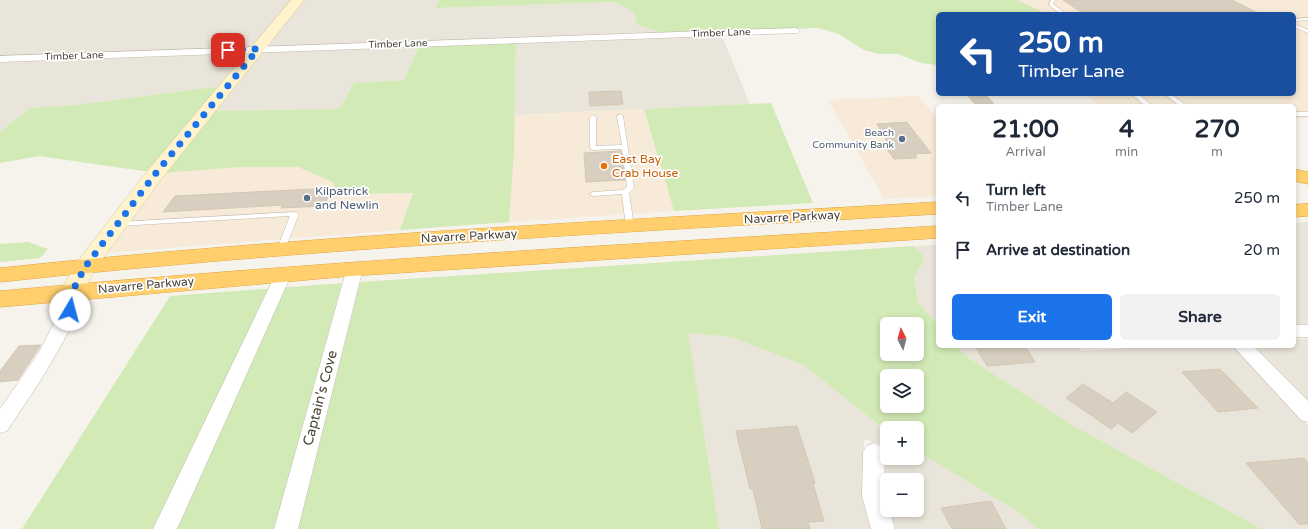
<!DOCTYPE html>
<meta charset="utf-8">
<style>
body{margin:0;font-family:"Varela Round",sans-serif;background:#f2f2f3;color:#1f2937;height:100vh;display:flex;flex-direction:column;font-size:15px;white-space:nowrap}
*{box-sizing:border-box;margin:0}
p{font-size:13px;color:#747a83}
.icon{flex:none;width:22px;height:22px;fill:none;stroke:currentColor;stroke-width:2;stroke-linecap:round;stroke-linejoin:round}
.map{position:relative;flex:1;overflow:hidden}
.panel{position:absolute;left:936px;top:104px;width:360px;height:244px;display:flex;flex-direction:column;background:#fff;border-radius:6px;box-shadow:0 2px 6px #0003}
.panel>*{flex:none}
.hud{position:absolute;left:936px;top:12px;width:360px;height:84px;border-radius:6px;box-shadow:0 2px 6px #0003;background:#1a4fa0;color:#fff;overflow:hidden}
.needle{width:26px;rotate:354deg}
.fabs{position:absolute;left:880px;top:317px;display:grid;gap:8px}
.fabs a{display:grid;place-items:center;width:44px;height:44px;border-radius:6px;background:#fff;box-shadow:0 2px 6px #0003;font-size:20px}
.pin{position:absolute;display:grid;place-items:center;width:34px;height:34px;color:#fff;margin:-17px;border-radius:8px;box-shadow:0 2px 6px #0006}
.me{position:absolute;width:44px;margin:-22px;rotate:8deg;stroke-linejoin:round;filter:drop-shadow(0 0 3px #0008)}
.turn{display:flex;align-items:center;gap:14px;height:84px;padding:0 16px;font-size:18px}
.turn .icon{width:52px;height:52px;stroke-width:2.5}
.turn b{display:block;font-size:28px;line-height:34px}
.eta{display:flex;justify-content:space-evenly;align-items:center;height:68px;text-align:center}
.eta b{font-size:24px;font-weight:700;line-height:28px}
.button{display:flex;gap:8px;margin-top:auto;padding:8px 16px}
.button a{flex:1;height:46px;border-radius:6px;background:#1a73e8;color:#fff;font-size:16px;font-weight:700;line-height:46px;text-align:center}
.button a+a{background:#f2f2f3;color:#1f2937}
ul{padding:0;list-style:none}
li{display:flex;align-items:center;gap:12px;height:52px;padding:0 16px}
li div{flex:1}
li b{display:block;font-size:15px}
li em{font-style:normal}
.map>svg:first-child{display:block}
</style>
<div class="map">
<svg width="1308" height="529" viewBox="0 0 1308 529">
<rect width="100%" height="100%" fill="#f6f3ec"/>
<path fill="#eae5da" d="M0,0H293L255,47L0,56Z
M302,0H440L435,8L614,2L634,12L662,33L265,47Z
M722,36L750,104L515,115L516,43Z
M419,46L404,80L354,83L339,109L213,111L262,52Z
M251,52L222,86L76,105L30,108L0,132V61Z
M1308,222V324H1294V223Z
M938,245V325L918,302L914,278L925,258L914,246Z
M687,333L731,337L803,365L887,431V458H917V451L1020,513L1038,529H895L888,510H917V480H887V507L884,481L886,446L864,439L862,493L871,529H719Z
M1294,339H1308V404L1251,346H1294Z
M957,346H1077L1081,351L1162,346H1233L1308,425V529H1262L1072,425L964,355Z"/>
<path fill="#f7ead8" d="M1017,0H1308V118L1294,119V106H1099L1084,94H1294V14H1047Z
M918,96L938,119V196L884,199L828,100Z
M644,109L674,211L509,222L515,115Z
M240,167H298L333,182L335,189L334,194L413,193L400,230L104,253L163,173Z"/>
<path fill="#d2eab5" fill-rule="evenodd" d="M440,0H1017L1047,14H938V65L921,63L898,54H879L864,50L839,34L819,28L662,33L637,24L634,12L614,2L435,8Z
M516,43L514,150L509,222L400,230L413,193L334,194L335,189L333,182L298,167H240L163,173L213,111L339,109L354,83L404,80L419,46Z
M222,86L150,172L39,156L0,163V132L30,108L76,105Z
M771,103L813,203L674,211L644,109Z
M28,242L48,249L40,258L0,262V244Z
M914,246L925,258L914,278L918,302L938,325V346H957L964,355L1072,425L1262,529H1038L1020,513L917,451V428H887V431L803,365L731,337L688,333L719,529H298L360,282ZM887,324H917V354H887ZM887,376H917V406H887Z
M342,283L274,529H22L170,296Z"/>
<path fill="#d8cfc1" stroke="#d3c7b4" d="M1063,0H1232L1260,14H1084Z
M621,91L623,104L590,106L589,92Z
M966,94H985L996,106H977Z
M907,122L909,125L931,153L915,154L917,158L894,159L883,144L888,143L877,124Z
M621,151L625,180L586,182L584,153Z
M332,188L324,206L281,208L283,205L163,212L175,196Z
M41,345L18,380L0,382V371L19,346Z
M975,346H1025L1035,362L987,366Z
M1220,369L1258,408L1218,412L1182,372Z
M1083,384L1113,403L1126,392L1157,412L1132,433L1118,423L1111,429L1066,398Z
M797,426L815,483L813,484L824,521L808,522L810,529H762L753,489H750L736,431Z
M1304,458L1308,463V524H1299L1246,463Z
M991,501L1006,529H952L941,508Z"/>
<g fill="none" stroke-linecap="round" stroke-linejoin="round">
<defs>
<path id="lane" d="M1051,0H1055L1053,4L1066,14H1061L1049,5Z
M1308,18V20L1294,21V19Z
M1294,24L1308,30V33L1294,27Z
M1131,94H1138L1153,106H1146Z
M1164,94H1171L1187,106H1180Z
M1294,112H1308V116H1294Z
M620,114L623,116L634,188L629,193L634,227L630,229L626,227L622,194L593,196L589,194L593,192L623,190L627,187L622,149L593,150L590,148V117L593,115L596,117V146L622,145L617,116Z
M295,212L299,214L285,249L281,251L277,249L290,216L119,226L115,224L119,222Z"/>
<path id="street" d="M795,28L798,29L800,31L798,33L0,62V56Z
M355,263L361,264L363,268L298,529H274L347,268L349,264Z
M284,268L290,269L292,273L177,529H153L276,273L278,269Z
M72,286L78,288C92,310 22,408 7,431L0,433V409L38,354L61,310L64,292L66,288Z
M1294,325H1308V337H1294Z
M1233,346H1253L1308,401V422L1301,420Z
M874,443L881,446L885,452L884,496L887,510H889L895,529H871L862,496L863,452L867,446Z"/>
<path id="secondary" d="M291,0H304L163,177L95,269L80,297L72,300L64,297L60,292L77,262L149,169Z"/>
<path id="highway" d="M1294,169L1308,172V184L1294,181Z
M938,202V214C625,232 312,248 0,282V268C312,235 625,220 938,202Z
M1308,204V216L1294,217V205Z
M938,226V238L351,276L0,307V291C312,262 625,244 938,226Z"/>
</defs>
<use href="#lane" stroke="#c2bbae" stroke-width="1"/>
<use href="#street" stroke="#c2bbae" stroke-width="1"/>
<use href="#secondary" stroke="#d6c79b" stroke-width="1"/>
<use href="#highway" stroke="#e0a43c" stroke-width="1"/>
<use href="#lane" fill="#fff" fill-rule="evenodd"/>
<use href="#street" fill="#fff" fill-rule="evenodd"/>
<use href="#secondary" fill="#fff3cd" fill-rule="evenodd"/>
<use href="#highway" fill="#ffcf6e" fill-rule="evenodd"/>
</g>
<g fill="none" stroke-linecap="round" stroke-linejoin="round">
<path stroke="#1a73e8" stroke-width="7" stroke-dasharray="0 12.6" d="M70,310L72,292L85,267L156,173L258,49L228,50"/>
</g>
<g fill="#5c6f8a" stroke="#fff" stroke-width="1.5">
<circle cx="902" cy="139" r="4"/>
<circle cx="307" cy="198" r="4"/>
</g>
<circle fill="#e8710a" stroke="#fff" stroke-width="1.5" cx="604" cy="166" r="4"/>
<g text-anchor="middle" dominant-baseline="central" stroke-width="3.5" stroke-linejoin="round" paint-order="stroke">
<g font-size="10" fill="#4b4439" stroke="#fff">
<text transform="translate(721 33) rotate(-2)">Timber Lane</text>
<text transform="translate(398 44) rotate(-2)">Timber Lane</text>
<text transform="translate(74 56) rotate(-2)">Timber Lane</text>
</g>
<g font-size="10" fill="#4e5e75" stroke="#fff" text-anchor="end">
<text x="894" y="133">Beach<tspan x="894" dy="12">Community Bank</tspan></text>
</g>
<g font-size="12" fill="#c56008" stroke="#fff" text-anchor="start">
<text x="612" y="159">East Bay<tspan x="612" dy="14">Crab House</tspan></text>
</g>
<g font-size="12" fill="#4e5e75" stroke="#fff" text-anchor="start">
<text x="315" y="191">Kilpatrick<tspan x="315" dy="14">and Newlin</tspan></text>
</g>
<g font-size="12" fill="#4b4439" stroke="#fff">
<text transform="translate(792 217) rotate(-3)">Navarre Parkway</text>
<text transform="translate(469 236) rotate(-3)">Navarre Parkway</text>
<text transform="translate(146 285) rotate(-5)">Navarre Parkway</text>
</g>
<g font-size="14" fill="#4b4439" stroke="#fff">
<text transform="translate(320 398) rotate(-75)">Captain's Cove</text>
</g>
</g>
</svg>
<div class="fabs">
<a><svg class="needle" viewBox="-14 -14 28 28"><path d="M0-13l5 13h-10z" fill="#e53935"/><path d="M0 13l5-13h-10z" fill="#747a83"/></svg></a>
<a><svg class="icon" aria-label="layers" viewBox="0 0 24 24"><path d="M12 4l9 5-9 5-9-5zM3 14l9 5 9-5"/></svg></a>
<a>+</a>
<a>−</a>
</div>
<div class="pin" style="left:228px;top:50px;background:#d93025"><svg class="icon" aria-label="arrive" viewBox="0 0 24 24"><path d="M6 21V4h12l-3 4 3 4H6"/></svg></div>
<svg class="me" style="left:70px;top:310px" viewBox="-20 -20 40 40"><circle r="19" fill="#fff"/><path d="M0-13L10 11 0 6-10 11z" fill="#1a73e8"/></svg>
<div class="hud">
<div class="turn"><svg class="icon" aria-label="left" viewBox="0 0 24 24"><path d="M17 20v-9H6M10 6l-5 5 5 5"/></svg><div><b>250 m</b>Timber Lane</div></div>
</div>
<section class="panel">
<div class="eta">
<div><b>21:00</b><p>Arrival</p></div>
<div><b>4</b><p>min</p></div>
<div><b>270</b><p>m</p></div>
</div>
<ul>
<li><svg class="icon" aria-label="left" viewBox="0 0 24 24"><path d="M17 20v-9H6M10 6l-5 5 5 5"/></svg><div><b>Turn left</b><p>Timber Lane</p></div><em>250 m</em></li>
<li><svg class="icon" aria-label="arrive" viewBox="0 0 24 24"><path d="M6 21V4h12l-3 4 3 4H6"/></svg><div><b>Arrive at destination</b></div><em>20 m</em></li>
</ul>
<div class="button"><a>Exit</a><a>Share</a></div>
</section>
</div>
